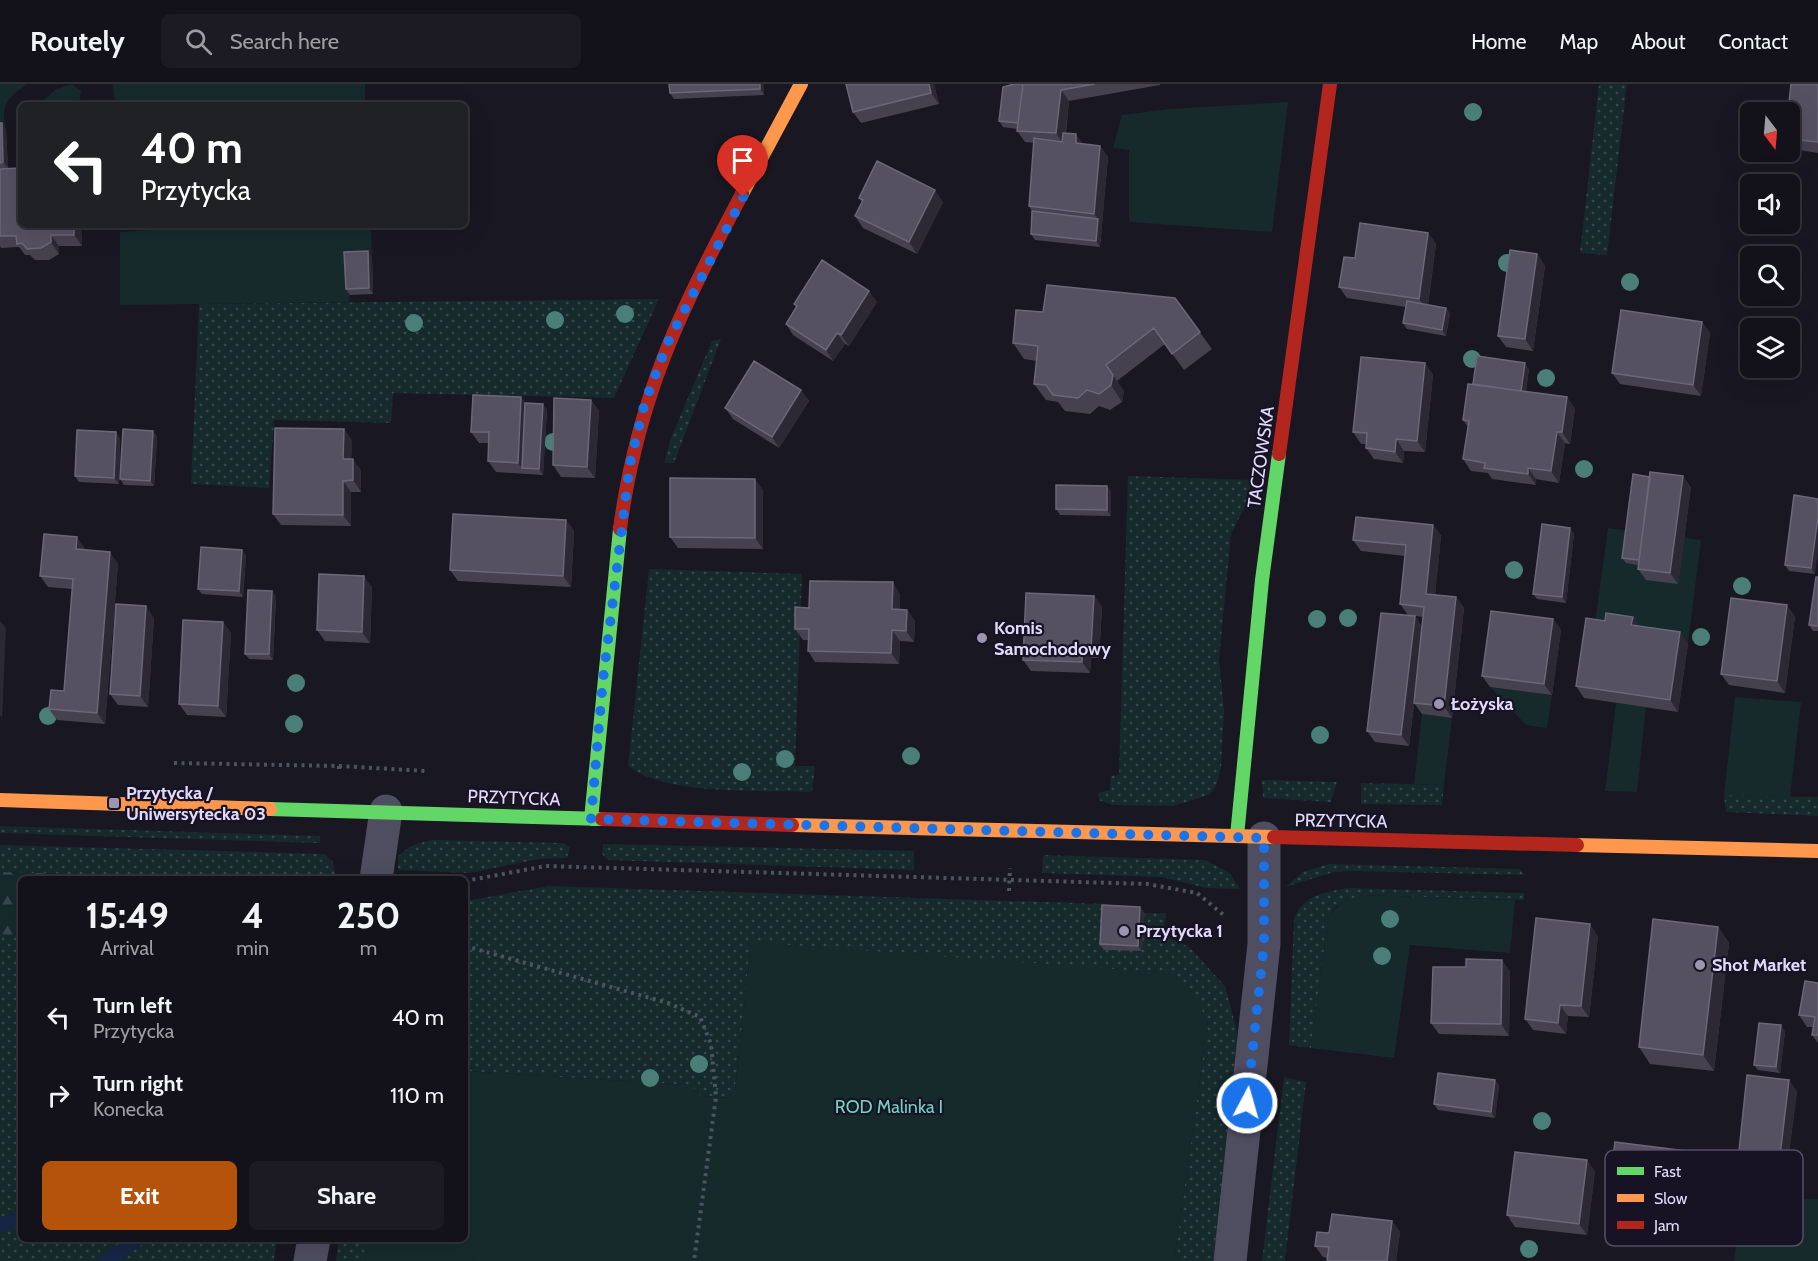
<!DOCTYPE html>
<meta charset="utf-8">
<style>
body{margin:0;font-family:Cabin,sans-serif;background:#1c1a22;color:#f1f3f6;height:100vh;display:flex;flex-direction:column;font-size:22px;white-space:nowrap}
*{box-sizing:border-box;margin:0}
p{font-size:20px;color:#9d9da2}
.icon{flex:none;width:33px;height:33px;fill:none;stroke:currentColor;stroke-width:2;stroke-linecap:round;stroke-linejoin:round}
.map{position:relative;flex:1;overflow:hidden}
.panel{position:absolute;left:18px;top:792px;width:450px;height:366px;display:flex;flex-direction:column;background:#131119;border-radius:9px;box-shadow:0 6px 24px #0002,0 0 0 2px #323138}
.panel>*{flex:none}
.guide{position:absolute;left:18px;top:18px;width:450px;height:126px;border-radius:9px;box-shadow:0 6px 24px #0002,0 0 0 2px #323138;background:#202124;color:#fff;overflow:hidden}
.needle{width:39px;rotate:164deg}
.tools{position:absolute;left:1740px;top:18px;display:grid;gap:12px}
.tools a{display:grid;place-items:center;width:60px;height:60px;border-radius:9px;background:#131119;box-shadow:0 6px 24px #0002,0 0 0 2px #323138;font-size:30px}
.pin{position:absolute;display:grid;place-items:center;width:51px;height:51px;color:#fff;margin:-62px -26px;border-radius:50% 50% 50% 0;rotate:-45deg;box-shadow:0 0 6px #0007}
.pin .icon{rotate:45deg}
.me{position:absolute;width:66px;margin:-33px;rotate:6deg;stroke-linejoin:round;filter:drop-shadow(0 0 4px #0008)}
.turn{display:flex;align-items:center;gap:21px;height:126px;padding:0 24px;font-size:27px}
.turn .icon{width:78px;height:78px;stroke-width:2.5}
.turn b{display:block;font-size:42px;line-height:51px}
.eta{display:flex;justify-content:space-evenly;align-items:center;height:102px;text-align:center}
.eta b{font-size:36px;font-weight:700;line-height:42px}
.button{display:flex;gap:12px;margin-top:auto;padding:12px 24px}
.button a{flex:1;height:69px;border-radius:9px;background:#b45309;color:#fff;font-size:24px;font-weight:700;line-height:69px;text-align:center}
.button a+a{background:#1c1a22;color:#f1f3f6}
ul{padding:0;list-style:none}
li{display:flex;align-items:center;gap:18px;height:78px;padding:0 24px}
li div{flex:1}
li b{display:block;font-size:22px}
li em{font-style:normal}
header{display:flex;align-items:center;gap:36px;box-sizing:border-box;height:84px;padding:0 30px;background:#131119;border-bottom:2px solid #323138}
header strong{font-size:28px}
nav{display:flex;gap:33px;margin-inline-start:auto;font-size:21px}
.search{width:420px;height:54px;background:#1c1a22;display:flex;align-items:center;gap:15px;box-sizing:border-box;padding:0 21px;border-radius:9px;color:#9d9da2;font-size:22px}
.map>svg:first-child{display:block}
</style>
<header>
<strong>Routely</strong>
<div class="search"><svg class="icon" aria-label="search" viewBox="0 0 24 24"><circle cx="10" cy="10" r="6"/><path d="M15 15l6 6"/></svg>Search here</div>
<nav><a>Home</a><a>Map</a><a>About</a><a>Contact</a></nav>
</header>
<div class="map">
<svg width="1818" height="1177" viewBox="0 0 1818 1177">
<defs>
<pattern id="grass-dots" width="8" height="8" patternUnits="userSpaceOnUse" patternTransform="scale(1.5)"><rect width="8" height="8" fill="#162a2c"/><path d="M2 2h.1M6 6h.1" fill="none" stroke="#38484c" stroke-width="1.8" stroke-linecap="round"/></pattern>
<pattern id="forest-firs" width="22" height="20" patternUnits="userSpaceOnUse" patternTransform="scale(1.5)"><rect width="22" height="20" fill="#162a2c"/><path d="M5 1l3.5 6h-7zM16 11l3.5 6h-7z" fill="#38484c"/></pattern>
</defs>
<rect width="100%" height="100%" fill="#191721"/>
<path fill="url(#grass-dots)" d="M1599,0H1627L1607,171L1580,169Z
M659,215L614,314L393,309L391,339L274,336L269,404L191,400L199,220Z
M721,255L674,379H664L671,354L712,257Z
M1128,392L1252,396L1244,424L1231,450L1219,575L1224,626L1221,684L1216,702L1209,711L1173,722L1112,721L1099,716L1098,709L1110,706L1111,692L1119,691Z
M649,485L802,490L795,682H815L812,708C764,706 665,712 628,682Z
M1262,696H1268L1337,698L1331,718L1263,714Z
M1361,699L1444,701L1442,721L1361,720Z
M1724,711L1818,713V732L1726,728Z
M0,742L320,752V759L0,749Z
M433,756L564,759L570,764L567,774L538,775L470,789L398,786V773C408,761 418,759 433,756Z
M603,760L914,767V786L608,776L602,770Z
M0,761L324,770L333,778L336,795H230L0,788Z
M1043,771L1205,776L1230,789L1240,805L1206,804L1162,793L1042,789Z
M1329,780L1520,785L1524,791L1353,787L1334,788L1285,803L1303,788Z
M549,802L1106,820L1104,865L1141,867L1144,829H1166L1163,851L1189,863L1225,902L1237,947V985L1213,1177H1174L1208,937L751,858L734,1014L701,1012L690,1001L465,987V817Z
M1348,804L1524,809V816L1362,811L1335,823L1328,836L1311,964L1289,961L1294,835C1303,811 1325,808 1348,804Z
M0,852H21V1155H277L274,1177H0Z
M1284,993L1306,998L1285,1177H1262Z
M339,1155H369L365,1177H336Z"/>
<path fill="url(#forest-firs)" d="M0,788L230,795H21V852H0Z"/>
<path fill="#162a2c" d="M0,0H27C8,13 0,21 6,45H0Z
M72,0L81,7L79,21H38L56,5Z
M113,0H365V21H115Z
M1288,18L1272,148L1129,138V66L1113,64L1122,31L1169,25Z
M166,141H371L372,173L350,211L349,218L120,221V148L166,145Z
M1608,444L1701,456L1688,560L1594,546Z
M1490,603L1552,611L1547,644L1526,641Z
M1735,613L1801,618L1790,713L1724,711Z
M1616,619L1646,623L1637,708L1605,707Z
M1422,630L1452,634L1444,701L1414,700Z
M1362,811L1515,816L1510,869L1410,861L1394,974L1311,964L1328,836C1336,820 1345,816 1362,811Z
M751,858L1167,889L1192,907L1208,937L1174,1177H365L369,1155H465V987L690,1001L701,1012L734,1014Z
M1818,1115V1177H1734L1742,1116Z"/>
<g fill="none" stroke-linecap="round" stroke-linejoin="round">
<path stroke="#172645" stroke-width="14" d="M0,1141L21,1135
M106,1177L138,1155"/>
<path stroke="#4b5460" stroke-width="4" stroke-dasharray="3 4.5" stroke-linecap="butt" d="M174,679L339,682V687
M339,682L425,687
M465,797L546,782L1147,800L1197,809L1226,833
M1009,807L1010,784
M465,862L668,919L700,933L711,960L716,1013L694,1177"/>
<path stroke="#4f4d60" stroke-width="33" d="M376,795L386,727
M310,1177L314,1155
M1230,1177L1264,860V754"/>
<path stroke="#63d668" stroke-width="14" d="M270,725L602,735
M591,735L620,445
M1237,752L1262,496L1279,370"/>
<path stroke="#ff974d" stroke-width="14" d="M742,110L801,0
M0,716L270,725
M792,741L1274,753
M1577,761L1818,767"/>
<path stroke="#b3261e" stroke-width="14" d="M1279,370L1330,0
M620,445C637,315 681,224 742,110
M602,735L792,741
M1274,753L1577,761"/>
</g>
<g fill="#497e79">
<circle cx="1473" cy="28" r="9"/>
<circle cx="1507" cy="179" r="9"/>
<circle cx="1630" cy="198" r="9"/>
<circle cx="625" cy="230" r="9"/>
<circle cx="555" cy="236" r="9"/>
<circle cx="414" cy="239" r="9"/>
<circle cx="1472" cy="275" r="9"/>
<circle cx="1546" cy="294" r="9"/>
<circle cx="553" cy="358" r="9"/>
<circle cx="1584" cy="385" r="9"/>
<circle cx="1514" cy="486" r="9"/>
<circle cx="1742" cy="502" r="9"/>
<circle cx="1348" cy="534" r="9"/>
<circle cx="1317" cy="535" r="9"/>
<circle cx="1701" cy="553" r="9"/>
<circle cx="296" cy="599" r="9"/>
<circle cx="48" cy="632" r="9"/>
<circle cx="294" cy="640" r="9"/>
<circle cx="1320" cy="651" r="9"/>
<circle cx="911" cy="672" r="9"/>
<circle cx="785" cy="675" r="9"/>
<circle cx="742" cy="688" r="9"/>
<circle cx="1390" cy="835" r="9"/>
<circle cx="1382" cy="872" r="9"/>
<circle cx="699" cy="980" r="9"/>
<circle cx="650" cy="994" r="9"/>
<circle cx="1542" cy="1037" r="9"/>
<circle cx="1529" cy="1165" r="9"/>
</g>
<path fill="#45414f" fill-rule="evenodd" d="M764,0V11L674,15L670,9Z
M846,0H934L939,20L861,39L853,28Z
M1014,0H1160V1L1069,17L1066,49L1083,60L1100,62L1108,73L1100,163L1035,156L1031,150L1032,127L1029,122L1034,59L1025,58L1017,47V45L1003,43L999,37Z
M1818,0V69L1793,65L1790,61V28Z
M0,39L6,45L8,84H0Z
M0,85L81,141L82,162H59V170L49,176H35L30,171H25L19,163L1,164L0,162Z
M859,114L943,118L917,170L863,144L855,132L862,118Z
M1428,149L1436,160L1428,221L1446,224L1450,230L1446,252L1407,245L1403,239L1406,223L1347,214L1339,203L1355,174Z
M1537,170L1545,182L1533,267L1506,263L1498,252Z
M372,173L373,210L350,211L346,205Z
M1175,214L1212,265L1184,286L1165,260L1117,297L1124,307L1122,318L1110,326L1099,322L1090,330L1065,327L1058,318L1046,316L1034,300L1037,277L1024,275L1013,259L1043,228Z
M877,218L849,262L845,260L833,277L793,251L786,240L796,223L794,220Z
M1702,238L1710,249L1701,312L1620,300L1612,289Z
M1425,279L1433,291L1425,368L1404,367L1403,379L1374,375L1366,364V360H1361L1353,348Z
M1529,285L1526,307L1575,324L1570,360L1565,359L1559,399L1536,395V401L1492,395L1488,389L1471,387L1463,375L1468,343L1463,336L1473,300Z
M801,306L809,317L779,364L733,335L725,324Z
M521,313L525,319L543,320L547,326L543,391L496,388L488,377L489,359H479L471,348Z
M591,316L599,327L595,394L561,393L553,381Z
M153,347L157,353L154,402L124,401L120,395Z
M120,354L119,400L79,398L75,392Z
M352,356L351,375L361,386V408H351V442L281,441L273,430Z
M1650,393L1691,403L1678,500L1646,496L1638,485V481L1626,479L1622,474Z
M1107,402L1111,408V432L1060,431L1056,425Z
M763,406V465L678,464L670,453Z
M1794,411L1815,490L1789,487L1785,481Z
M566,436L574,447L571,503L458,497L450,486Z
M1433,441L1441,452L1435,511L1456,513L1464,524L1452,634L1422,630L1414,619L1416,604L1409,662L1375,658L1367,647L1408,531L1400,520L1405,472L1361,467L1353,456ZM1415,532L1423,533L1422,543Z
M1570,444L1574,450L1566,519L1537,515L1533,510Z
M77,453L85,465V466L118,480L105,640L57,636L49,625L64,607L72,505L48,503L40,492Z
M242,466L246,472L243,513L202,510L198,505Z
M1818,493V547H1813L1809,541Z
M372,503L370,559L325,557L317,546Z
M272,507L276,513L273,576L249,575L245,570Z
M900,510V525L907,526L915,537L914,558L900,557L899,580L815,578L808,567V556H803L795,545L809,524Z
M1094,512L1102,523L1099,574H1091L1090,589L1031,587L1023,576Z
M1795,532L1785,609L1729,601L1721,590Z
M1633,533L1639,542L1688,560L1678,628L1584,614L1576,602L1605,537Z
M154,534L148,623L118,621L110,610Z
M1553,535L1561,546L1552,611L1490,603L1482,592Z
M223,538L231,549L226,633L187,631L179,620Z
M1140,823L1144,829L1142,867L1104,866L1100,860Z
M1718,843L1729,859L1714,987L1650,980L1639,963Z
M1598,852L1589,933L1568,932L1566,950L1533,946L1525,935Z
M1510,887L1509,952L1439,950L1431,939Z
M1818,899V959L1812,951L1814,943H1807L1799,931Z
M1785,947L1780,989L1758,986L1754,981Z
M1495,996L1499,1002L1495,1034L1438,1026L1434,1020Z
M1797,1007L1786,1092L1746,1087L1738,1076Z
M1702,1069L1710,1080L1704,1123L1617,1112L1609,1101Z
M1595,1087L1587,1151L1515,1143L1507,1131Z
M1392,1137L1400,1148L1396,1177H1327V1174L1323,1173L1315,1162L1329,1149Z"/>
<path fill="#2c2935" d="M760,0H764V11L760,5Z
M929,0H934L939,20L931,9Z
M1061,6L1069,17L1064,61L1056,49Z
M2,39L6,45L8,84L3,78Z
M1076,50L1084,62L1076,59Z
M1100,62L1108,73L1100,163L1096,157L1098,135L1094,130Z
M935,106L943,118L917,170L909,158Z
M74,141H81L82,162L74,151Z
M1428,149L1436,160L1427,226L1419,215Z
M51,151L59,162V170L51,158Z
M368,167L372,173L373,210L369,204Z
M1537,170L1545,182L1533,267L1525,255Z
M869,207L877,218L849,262L841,251Z
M1446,224L1450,230L1446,252L1442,246Z
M1702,238L1710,249L1701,312L1693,301Z
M837,249L845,260L833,277L826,266Z
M1425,279L1433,291L1425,368L1417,357Z
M1525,279L1529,285L1524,317L1520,312Z
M1113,291L1124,307L1122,318L1111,301Z
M801,306L809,317L779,364L772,353Z
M521,313L529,325L522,384L518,379Z
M1567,313L1575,324L1570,360L1562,348Z
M591,316L599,327L595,394L587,383Z
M543,320L547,326L543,391L539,385Z
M344,345L352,356L351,386L343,375Z
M153,347L157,353L154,402L150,397Z
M116,348L120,354L119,400L114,394Z
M1557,348L1565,359L1559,399L1551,387Z
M1396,355L1404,367L1403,379L1395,368Z
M353,375L361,386V408L353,396Z
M1528,384L1536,395V401L1528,390Z
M1683,392L1691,403L1678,500L1670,489Z
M755,395L763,406V465L755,454Z
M343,397L351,408V442L343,431Z
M1107,402L1111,408V432L1107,426Z
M1818,433V469L1815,490L1811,484Z
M566,436L574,447L571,503L563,492Z
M1433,441L1441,452L1434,521L1426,510Z
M1570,444L1574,450L1566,519L1562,513Z
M77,453L85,465L84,477L76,465Z
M242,466L246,472L243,513L239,507Z
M110,468L118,480L105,640L97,629Z
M364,492L372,503L370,559L362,548Z
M893,498L900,510V536L892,525Z
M272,507L276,513L273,576L269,570Z
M1094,512L1102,523L1099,574L1091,563Z
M1456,513L1464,524L1452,634L1444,622Z
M1787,521L1795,532L1785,609L1777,597Z
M146,522L154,534L148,623L140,612Z
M907,526L915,537L914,558L906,547Z
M1415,532L1423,544L1409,662L1401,651Z
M1633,533L1641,544L1631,541Z
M1553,535L1561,546L1552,611L1544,600Z
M0,537L6,544L2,634L0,631Z
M223,538L231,549L226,633L218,622Z
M892,546L900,557L899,580L891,569Z
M1680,548L1688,560L1678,628L1670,616Z
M1083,562L1091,574L1090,589L1082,578Z
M1140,823L1144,829L1142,867L1138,862Z
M1590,840L1598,852L1589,933L1581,922Z
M1718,843L1729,859L1714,987L1703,971Z
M1502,876L1510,887L1509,952L1501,940Z
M1560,921L1568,932L1566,950L1558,939Z
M1781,941L1785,947L1780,989L1776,983Z
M1495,996L1499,1002L1495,1034L1491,1028Z
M1789,996L1797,1007L1786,1092L1779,1080Z
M1702,1069L1710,1080L1704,1123L1696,1112Z
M1587,1076L1595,1087L1587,1151L1579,1140Z
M1392,1137L1400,1148L1396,1177H1387Z"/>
<path fill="#565161" stroke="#6b6779" stroke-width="1.5" d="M669,0H760V5L670,9Z
M846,0H929L931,9L853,28Z
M1014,0H1023L1018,39L999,37L1003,3Z
M1023,0H1095L1061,6L1056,49L1017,47Z
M1791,0H1818V58L1790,55V28H1788Z
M0,39H2L3,78L0,79Z
M1063,49L1076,50V59L1100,62L1094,130L1029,122L1034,54L1062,58Z
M19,72H21V141H74V151H51V158L41,164L27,165L22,159L17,160L16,152H0V85L20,84Z
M877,77L935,106L909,158L855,132L863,116L859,114Z
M1032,127L1098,135L1096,157L1031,150Z
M1360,139L1428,149L1419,215L1339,203L1344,173L1355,174Z
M1510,166L1537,170L1525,255L1498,252Z
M368,167L369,204L346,205L344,168Z
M822,176L869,207L841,251L837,249L826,266L786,240L797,222L794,220Z
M1047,201L1175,214L1200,248L1172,270L1154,244L1106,281L1113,291L1111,301L1099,310L1087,306L1078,314L1053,311L1046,301L1034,300L1038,262L1013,259L1016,226L1043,228Z
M1407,217L1446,224L1442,246L1403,239Z
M1621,226L1702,238L1693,301L1612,289Z
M1477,272L1525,279L1521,307L1473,300Z
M1361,273L1425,279L1417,357L1396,355L1395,368L1366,364L1367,349L1353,348Z
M754,277L801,306L772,353L725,324Z
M1468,300L1567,313L1562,348H1557L1551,387L1528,384V390L1484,384L1485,379L1463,375L1469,337L1463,336Z
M473,311L521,313L518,379L488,377L489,348H471Z
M554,314L591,316L587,383L553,381Z
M525,319L543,320L539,385L522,384Z
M275,344L344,345L343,375H353V396L343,397V431L273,430Z
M123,345L153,347L150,397L120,395Z
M77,346L116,348L114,394L75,392Z
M1650,388L1683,392L1670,489L1638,485Z
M1633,390L1650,393L1639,476L1622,474Z
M670,394L755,395V454L670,453Z
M1056,401L1107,402V426L1056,425Z
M1794,411L1818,415V433L1811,484L1785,481Z
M453,430L566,436L563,492L450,486Z
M1356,433L1433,441L1426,510L1456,513L1444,622L1414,619L1424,523L1400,520L1406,461L1353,456Z
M1542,440L1570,444L1562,513L1533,510Z
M44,450L77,453L76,465L110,468L97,629L49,625L51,606L64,607L73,495L40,492Z
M201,463L242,466L239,507L198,505Z
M319,490L364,492L362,548L317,546Z
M1816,493H1818V542L1809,541Z
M810,497L893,498L892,525L907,526L906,547L892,546L891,569L808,567L809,545H795V523L809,524Z
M248,506L272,507L269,570H245Z
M1026,509L1094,512L1091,563L1083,562L1082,578L1023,576Z
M1731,514L1787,521L1777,597L1721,590Z
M116,520L146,522L140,612L110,610Z
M1491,527L1553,535L1544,600L1482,592Z
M1381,529L1415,532L1401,651L1367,647Z
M1606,529L1633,533L1631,541L1680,548L1670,616L1576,602L1586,534L1605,537Z
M183,536L223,538L218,622L179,620Z
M1102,821L1140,823L1138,862L1100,860Z
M1536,834L1590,840L1581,922L1560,921L1558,939L1525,935Z
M1653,835L1718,843L1703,971L1639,963Z
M1466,875L1502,876L1501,940L1431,939L1433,883H1466Z
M1805,897L1818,899V951H1812L1815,933L1799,931Z
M1759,939L1781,941L1776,983L1754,981Z
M1438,989L1495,996L1491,1028L1434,1020Z
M1747,991L1789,996L1779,1080L1738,1076Z
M1615,1058L1702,1069L1696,1112L1609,1101Z
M1515,1068L1587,1076L1579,1140L1507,1131Z
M1332,1130L1392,1137L1387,1177H1327L1329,1163L1315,1162L1317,1148L1329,1149Z"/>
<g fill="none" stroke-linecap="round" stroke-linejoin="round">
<path stroke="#1a73e8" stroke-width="10" stroke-dasharray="0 18" d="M743,113L668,258L645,318L630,379L603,596L591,735L1264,754V860L1247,1019"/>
</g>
<g fill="#9b96ae" stroke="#171325" stroke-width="2">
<circle cx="982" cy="554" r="6"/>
<circle cx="1439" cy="620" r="6"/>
<rect x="108" y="713" width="12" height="12" rx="3"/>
<circle cx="1124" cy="847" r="6"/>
<circle cx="1700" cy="881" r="6"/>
</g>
<g text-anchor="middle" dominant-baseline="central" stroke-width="4.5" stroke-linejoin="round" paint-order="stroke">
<g font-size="18" fill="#e1dbfa" stroke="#171325">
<text transform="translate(1261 373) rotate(-82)">TACZOWSKA</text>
<text transform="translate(514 714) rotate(2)">PRZYTYCKA</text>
<text transform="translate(1341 737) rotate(1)">PRZYTYCKA</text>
</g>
<g font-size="18" font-weight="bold" fill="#e1dbfa" stroke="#171325" text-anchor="start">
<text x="994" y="544">Komis<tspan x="994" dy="21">Samochodowy</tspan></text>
<text x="1451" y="620">Łożyska</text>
<text x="126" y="709">Przytycka /<tspan x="126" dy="21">Uniwersytecka 03</tspan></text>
<text x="1136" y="847">Przytycka 1</text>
<text x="1712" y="881">Shot Market</text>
</g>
<g font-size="18" fill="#70d2c1" stroke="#171325">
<text x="889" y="1023">ROD Malinka I</text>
</g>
</g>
<rect x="1605" y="1066" width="198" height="96" rx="9" fill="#171325" stroke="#544f65" stroke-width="1.5"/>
<rect x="1617" y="1083" width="27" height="8" fill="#63d668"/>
<rect x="1617" y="1110" width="27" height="8" fill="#ff974d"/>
<rect x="1617" y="1137" width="27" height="8" fill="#b3261e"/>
<g font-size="16" fill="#e1dbfa">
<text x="1654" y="1093">Fast</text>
<text x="1654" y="1120">Slow</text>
<text x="1654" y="1147">Jam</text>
</g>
</svg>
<div class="tools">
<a><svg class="needle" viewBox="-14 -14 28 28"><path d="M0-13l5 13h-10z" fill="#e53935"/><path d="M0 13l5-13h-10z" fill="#9d9da2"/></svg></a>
<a><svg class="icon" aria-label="sound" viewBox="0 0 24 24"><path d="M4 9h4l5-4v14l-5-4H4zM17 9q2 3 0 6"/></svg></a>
<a><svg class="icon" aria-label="search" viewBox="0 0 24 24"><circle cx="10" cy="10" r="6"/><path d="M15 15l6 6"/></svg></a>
<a><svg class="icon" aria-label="layers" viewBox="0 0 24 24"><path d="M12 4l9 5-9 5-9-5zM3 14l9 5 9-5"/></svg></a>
</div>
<div class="pin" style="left:743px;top:113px;background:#d93025"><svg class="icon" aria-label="arrive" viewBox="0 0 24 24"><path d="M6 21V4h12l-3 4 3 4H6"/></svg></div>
<svg class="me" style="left:1247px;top:1019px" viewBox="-20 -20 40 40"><circle r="17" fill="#1a73e8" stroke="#fff" stroke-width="3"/><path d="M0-11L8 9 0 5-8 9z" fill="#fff"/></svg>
<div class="guide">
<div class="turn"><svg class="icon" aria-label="left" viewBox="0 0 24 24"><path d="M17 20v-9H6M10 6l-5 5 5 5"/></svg><div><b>40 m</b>Przytycka</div></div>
</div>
<section class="panel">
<div class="eta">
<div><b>15:49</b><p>Arrival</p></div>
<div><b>4</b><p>min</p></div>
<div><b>250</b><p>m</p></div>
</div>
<ul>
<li><svg class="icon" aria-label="left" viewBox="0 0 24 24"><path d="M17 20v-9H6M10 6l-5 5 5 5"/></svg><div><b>Turn left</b><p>Przytycka</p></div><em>40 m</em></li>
<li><svg class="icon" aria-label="right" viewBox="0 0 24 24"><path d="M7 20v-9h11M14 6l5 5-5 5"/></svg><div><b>Turn right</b><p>Konecka</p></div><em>110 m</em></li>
</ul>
<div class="button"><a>Exit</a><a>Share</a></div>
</section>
</div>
